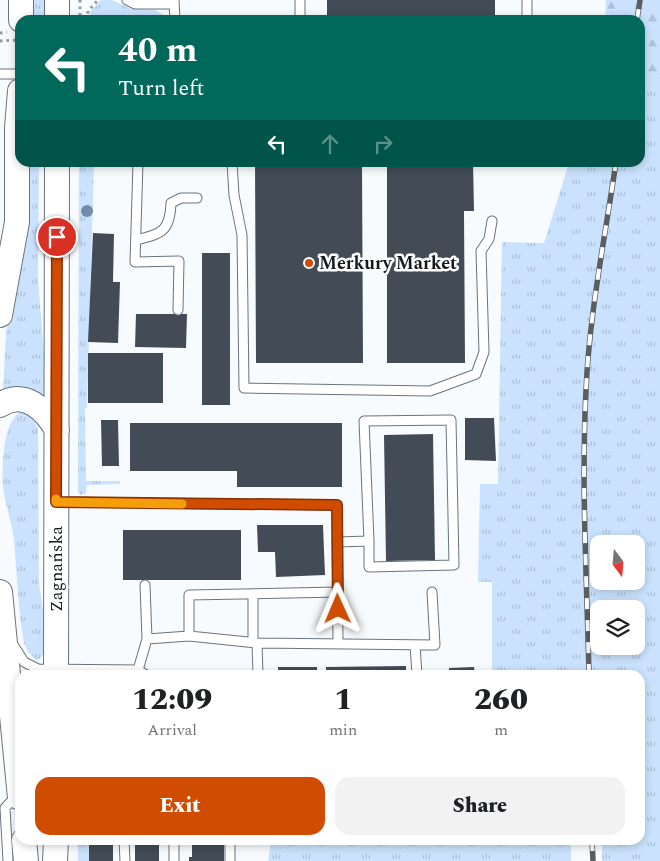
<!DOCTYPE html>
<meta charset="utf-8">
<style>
body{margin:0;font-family:Spectral,serif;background:#f2f2f2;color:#202124;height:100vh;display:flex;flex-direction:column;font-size:19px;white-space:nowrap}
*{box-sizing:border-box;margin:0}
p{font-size:16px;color:#757577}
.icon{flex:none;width:28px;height:28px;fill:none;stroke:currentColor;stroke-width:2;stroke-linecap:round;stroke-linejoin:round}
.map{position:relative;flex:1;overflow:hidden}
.details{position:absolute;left:15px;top:670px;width:630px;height:175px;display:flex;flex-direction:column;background:#fff;border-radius:15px;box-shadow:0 2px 8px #0003}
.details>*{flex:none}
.top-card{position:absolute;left:15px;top:15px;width:630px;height:152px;border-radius:15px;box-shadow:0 2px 8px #0003;background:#00695c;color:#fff;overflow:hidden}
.needle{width:32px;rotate:164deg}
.controls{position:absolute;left:590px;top:535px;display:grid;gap:10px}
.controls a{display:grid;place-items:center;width:55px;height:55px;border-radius:10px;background:#fff;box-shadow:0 2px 8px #0003;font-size:25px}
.pin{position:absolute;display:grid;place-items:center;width:42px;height:42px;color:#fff;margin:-21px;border:2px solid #fff;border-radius:50%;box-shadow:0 1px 5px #0007}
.me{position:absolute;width:55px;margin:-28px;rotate:359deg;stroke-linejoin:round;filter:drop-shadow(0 0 4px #0008)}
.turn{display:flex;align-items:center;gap:18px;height:105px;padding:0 20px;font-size:22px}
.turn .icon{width:65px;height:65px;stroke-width:2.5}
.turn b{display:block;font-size:35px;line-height:42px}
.lanes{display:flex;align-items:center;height:48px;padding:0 20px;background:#0003;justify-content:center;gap:25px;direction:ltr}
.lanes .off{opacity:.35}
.eta{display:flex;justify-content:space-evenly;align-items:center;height:85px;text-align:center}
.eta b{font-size:30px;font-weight:800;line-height:35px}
.primary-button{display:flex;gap:10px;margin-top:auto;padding:10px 20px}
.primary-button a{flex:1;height:58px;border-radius:15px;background:#d04c00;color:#fff;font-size:20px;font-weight:800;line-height:58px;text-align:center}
.primary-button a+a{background:#f2f2f2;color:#202124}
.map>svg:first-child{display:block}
</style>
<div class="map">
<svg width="660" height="861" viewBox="0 0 660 861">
<defs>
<pattern id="grass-tufts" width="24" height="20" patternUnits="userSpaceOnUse" patternTransform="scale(1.25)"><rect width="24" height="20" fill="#cae2fd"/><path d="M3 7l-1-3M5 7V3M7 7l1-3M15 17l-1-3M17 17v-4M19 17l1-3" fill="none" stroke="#adc1d8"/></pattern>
<pattern id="forest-firs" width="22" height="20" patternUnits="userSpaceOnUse" patternTransform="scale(1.25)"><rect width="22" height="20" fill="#cae2fd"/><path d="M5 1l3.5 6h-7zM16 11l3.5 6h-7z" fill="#adc1d8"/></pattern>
</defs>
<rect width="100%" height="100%" fill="#f8fbfd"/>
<path fill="url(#grass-tufts)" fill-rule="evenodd" d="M34,0H47V20H34Z
M101,0H112L131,9L155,10L162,14L165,20H89L91,11Z
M660,79V861H602V840H640V675H492V582H478L480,484H498L502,242L544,243L569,163L640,162V85L656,84ZM599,544H636V581H599ZM599,609H636V646H599Z
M94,162L87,408H85L86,481H120V484L87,485L86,493L81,495L78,493L79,163Z
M26,163H39L38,279L47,391L46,398L38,393L3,391L6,333L20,263Z
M24,411L29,412L38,428L39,583L45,624V651L40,659L36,660L28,652L24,643C18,609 17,574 14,540C12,522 5,505 3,487C2,468 2,416 24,411Z
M78,840H89V861H78Z
M332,840H571V861H268L271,841Z"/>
<path fill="url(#forest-firs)" d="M606,0H660V79L656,84L640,85V20H605Z"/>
<path fill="#424b56" d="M327,0H495V20H327Z
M255,162H362L363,363H256Z
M387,162H473L474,211H464L465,363H387Z
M93,233L114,234L113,282H120L118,343L88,342Z
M202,253H230V405H202Z
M136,314H187L186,348L135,347Z
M88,353H163V403H88Z
M465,418H494L496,461L465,460Z
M101,420H118L119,466H102Z
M130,423H342V487H237V471H130Z
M433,434L435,560L386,561L384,435Z
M257,525H323L325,575L276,577L275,552H258Z
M123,530H241V580H123Z
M406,666V675H326V667Z
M278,667H317V675H278Z
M474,667L475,675H449V668Z
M89,840H113V861H89Z
M135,840H159V861H135Z
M192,840H224V861H189V857H192Z"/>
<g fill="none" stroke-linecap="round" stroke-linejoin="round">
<defs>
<path id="service" d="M127,0L135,4H174
M174,0L175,20
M300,0V20
M527,0V20
M0,74H20
M138,162L135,262L179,261L178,310
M232,162L234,195L242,235L244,388L430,391L476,374L484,352L481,251L489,239L492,221
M136,240C162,234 170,231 171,203L181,198H197
M57,502L337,505L338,643
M337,542L369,541L364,421L451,420L454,565L369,567V541
M145,585L147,639
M253,594V642
M189,636V595L338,592
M12,643L24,662L38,669L138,670L146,675
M257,643L258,675
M415,645L417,675
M138,670L147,639L189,636L257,643L435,645L432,592
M124,840L125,861
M174,840V861
M8,861L5,808L18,794
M230,861V840"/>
<path id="secondary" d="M21,0V20
M57,20V0
M0,315L17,222V128L20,91
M0,405C24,389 45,409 57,430
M0,592L20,798
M56,675L57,162
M24,840L26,861
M55,861L56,840"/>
</defs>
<use href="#service" stroke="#69737f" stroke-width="11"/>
<use href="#secondary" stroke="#69737f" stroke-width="26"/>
<path stroke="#96999c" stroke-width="3" stroke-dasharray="2.5 4" stroke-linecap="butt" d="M80,0V20
M87,20L88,11L98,0
M0,33L7,32
M0,41L17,40"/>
<use href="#service" stroke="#fff" stroke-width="9"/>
<use href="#secondary" stroke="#fff" stroke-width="24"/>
<defs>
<path id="rail" d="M637,20L640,0
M589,675C587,581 581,486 586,391C589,315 605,238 616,162
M592,840L593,861"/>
</defs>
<use href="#rail" stroke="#5a5e61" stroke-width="5.5"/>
<use href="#rail" stroke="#fff" stroke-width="4" stroke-dasharray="11" stroke-linecap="butt"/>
</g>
<circle fill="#718ca6" cx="87" cy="211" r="6"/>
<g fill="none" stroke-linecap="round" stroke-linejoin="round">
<defs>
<path id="route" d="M57,237L56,502L337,505L338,609"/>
</defs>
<use href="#route" stroke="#873100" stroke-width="12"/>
<use href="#route" stroke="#d04c00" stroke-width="9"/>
<path stroke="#f59e0b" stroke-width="9" d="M56,499V502L182,504"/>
</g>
<circle fill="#d04c00" stroke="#fff" stroke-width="2" cx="309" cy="263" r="5"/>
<g text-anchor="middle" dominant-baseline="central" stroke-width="5" stroke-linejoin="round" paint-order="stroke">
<g font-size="18" font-weight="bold" fill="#161a1e" stroke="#fff" text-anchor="start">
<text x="319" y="263">Merkury Market</text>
</g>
<g font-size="18" fill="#161a1e" stroke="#fff">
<text transform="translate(56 569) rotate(-90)">Zagnańska</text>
</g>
</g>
</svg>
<div class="controls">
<a><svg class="needle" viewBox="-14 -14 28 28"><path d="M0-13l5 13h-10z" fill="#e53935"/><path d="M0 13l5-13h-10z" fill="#757577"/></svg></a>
<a><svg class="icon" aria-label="layers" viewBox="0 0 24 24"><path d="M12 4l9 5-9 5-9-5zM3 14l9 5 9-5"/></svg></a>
</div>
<div class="pin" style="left:57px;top:237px;background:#d93025"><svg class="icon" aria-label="arrive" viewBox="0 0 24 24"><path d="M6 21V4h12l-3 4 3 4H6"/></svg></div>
<svg class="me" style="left:338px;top:609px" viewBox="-20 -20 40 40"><path d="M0-17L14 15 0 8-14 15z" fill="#d04c00" stroke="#fff" stroke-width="4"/></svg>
<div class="top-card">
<div class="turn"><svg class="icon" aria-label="left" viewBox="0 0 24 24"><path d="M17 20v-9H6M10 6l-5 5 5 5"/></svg><div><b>40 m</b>Turn left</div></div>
<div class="lanes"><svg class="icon" aria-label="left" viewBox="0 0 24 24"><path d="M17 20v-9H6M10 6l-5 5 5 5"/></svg><svg class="icon off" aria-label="ahead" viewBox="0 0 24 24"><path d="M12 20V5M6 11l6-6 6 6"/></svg><svg class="icon off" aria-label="right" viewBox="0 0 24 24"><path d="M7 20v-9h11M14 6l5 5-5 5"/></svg></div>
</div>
<section class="details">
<div class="eta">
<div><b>12:09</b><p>Arrival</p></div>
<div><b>1</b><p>min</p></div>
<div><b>260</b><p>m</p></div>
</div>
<div class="primary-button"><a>Exit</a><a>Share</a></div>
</section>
</div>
